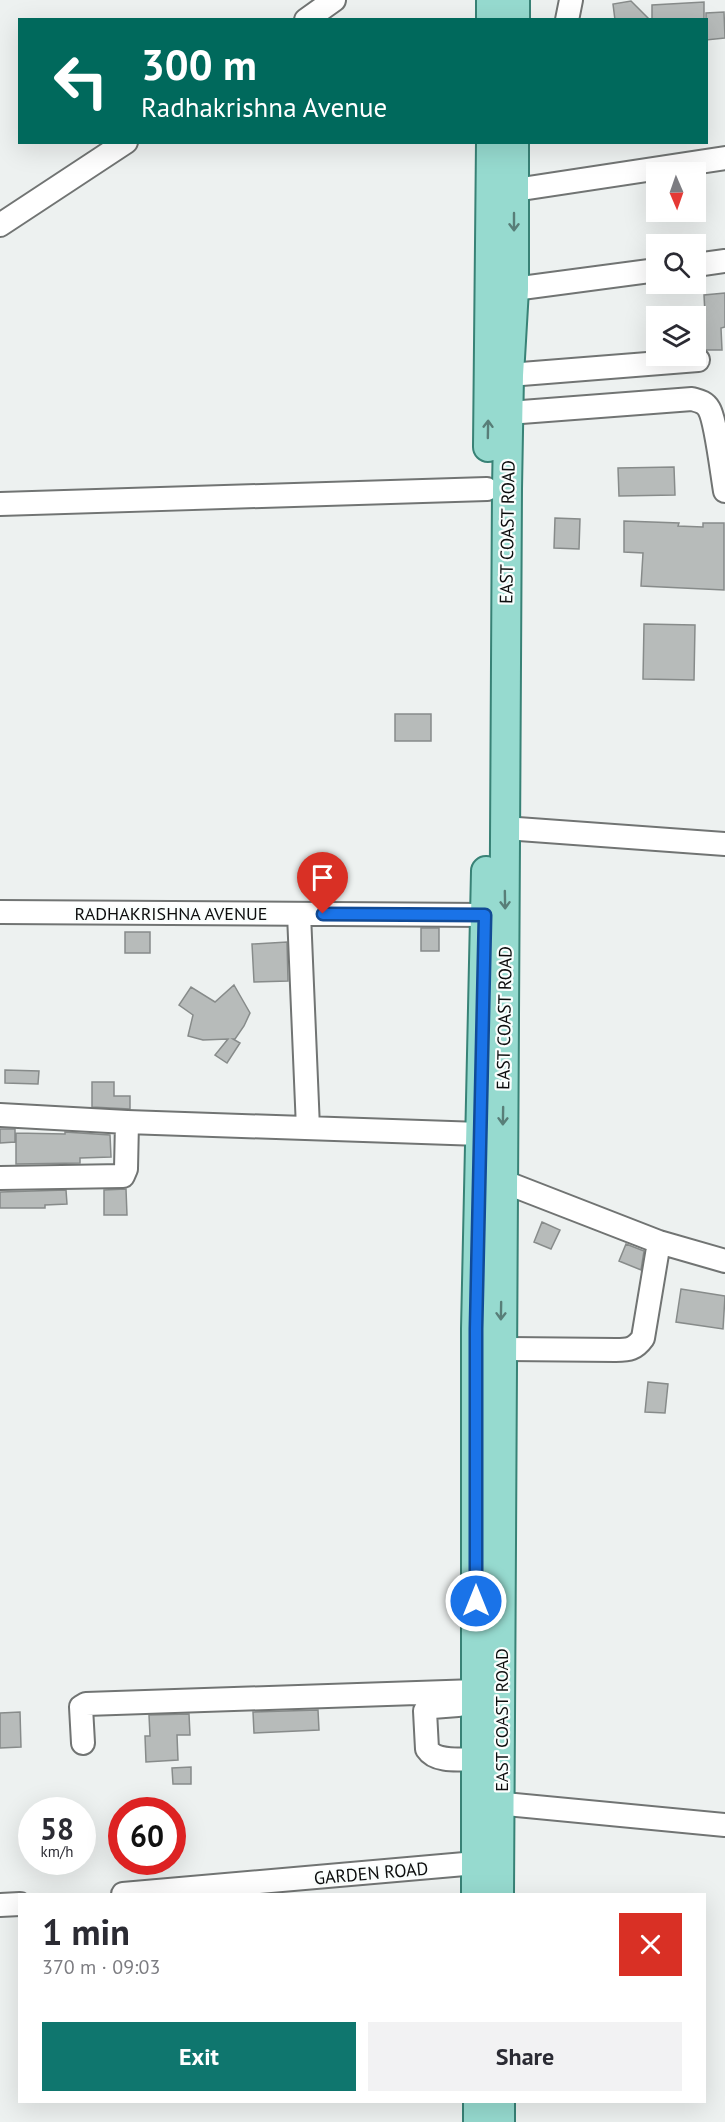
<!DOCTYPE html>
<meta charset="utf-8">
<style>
body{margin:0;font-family:"PT Sans",sans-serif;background:#f2f2f3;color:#2b2b33;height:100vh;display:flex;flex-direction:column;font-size:22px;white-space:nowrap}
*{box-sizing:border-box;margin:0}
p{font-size:20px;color:#7c7c81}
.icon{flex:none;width:33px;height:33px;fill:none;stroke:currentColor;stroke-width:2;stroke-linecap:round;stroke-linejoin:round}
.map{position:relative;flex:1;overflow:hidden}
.drawer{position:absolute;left:18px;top:1893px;width:688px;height:210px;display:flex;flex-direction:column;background:#fff;border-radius:0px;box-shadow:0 6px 24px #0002}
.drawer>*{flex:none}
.banner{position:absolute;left:18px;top:18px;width:690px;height:126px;border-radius:0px;box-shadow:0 6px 24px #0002;background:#00695c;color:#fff;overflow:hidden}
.needle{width:39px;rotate:178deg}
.fabs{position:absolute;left:646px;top:162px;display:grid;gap:12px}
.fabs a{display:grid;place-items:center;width:60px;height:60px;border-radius:0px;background:#fff;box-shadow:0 6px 24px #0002;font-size:30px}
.speed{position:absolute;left:18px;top:1797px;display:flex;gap:12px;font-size:30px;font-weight:700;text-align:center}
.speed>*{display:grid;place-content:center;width:78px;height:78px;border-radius:50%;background:#fff;box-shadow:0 6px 24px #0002;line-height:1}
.speed small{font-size:15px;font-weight:400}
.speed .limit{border:9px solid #d22;background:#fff;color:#111}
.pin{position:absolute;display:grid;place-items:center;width:51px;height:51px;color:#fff;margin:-62px -26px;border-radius:50% 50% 50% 0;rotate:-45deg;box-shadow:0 0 6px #0007}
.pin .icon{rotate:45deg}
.me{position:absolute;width:66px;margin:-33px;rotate:0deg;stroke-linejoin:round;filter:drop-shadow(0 0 4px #0008)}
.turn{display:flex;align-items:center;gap:21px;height:126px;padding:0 24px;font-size:27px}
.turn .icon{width:78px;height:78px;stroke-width:2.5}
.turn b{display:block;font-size:42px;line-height:51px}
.round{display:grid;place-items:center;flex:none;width:63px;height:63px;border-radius:0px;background:#f2f2f3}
.summary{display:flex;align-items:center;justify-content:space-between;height:102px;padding:0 24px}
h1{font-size:36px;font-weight:600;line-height:45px}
.button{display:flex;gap:12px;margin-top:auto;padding:12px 24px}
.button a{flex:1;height:69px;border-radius:0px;background:#0f766e;color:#fff;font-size:24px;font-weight:600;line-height:69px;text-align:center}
.button a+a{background:#f2f2f3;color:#2b2b33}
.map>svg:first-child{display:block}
</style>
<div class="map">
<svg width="725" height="2122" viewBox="0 0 725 2122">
<rect width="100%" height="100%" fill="#edf1f0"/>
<path fill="#b7bbba" stroke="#878b8a" stroke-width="1.5" d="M631,1L650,20H615L613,4Z
M704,2V20H652V5Z
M724,12L725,38L706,40V13Z
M725,293V327L721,328L722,350H706L697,347V316L705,315L704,295Z
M674,467L675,495L619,496L618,468Z
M555,518L580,519L579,549L554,548Z
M624,521L679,523L678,526L703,527V523H724V590L641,586L643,553L624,552Z
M644,624L695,625L694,680L643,679Z
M395,714H431V741H395Z
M421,928H439V951H421Z
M125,932H150V953H125Z
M287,942L288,981L254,982L252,944Z
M234,985L250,1013L244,1026L235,1039H233L240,1043L227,1063L215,1055L228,1039L203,1040L188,1036L193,1015L179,1005L191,987L215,1002Z
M5,1070L39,1071L38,1084L5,1083Z
M92,1082H114V1096H130V1109L92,1107Z
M0,1129H15V1142L0,1143Z
M65,1132L110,1135L111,1157L80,1158V1163L16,1164V1133L65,1134Z
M126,1189L127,1215H104V1190Z
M66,1190L67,1204L45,1205V1208H0V1192Z
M542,1222L560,1230L551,1249L534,1242Z
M626,1244L644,1251L641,1270L619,1261Z
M681,1289L725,1296L723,1329L676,1322Z
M648,1382L668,1384L665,1413L645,1412Z
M318,1710L319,1730L254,1733L253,1712Z
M20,1712L21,1747L0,1748V1713Z
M189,1714L190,1735H177L178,1760L146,1762L145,1736H150L149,1715Z
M191,1767V1784H173L172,1768Z"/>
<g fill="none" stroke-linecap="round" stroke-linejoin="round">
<defs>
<path id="minor" d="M306,20L334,0
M567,20L571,0
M515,190L725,158
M0,225L126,142
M696,265L725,261
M514,289L657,270
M509,375L698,360
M508,413L692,399C699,401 705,402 709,409C716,421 722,474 725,491
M0,504L487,489
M505,828L725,844
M0,912L485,915
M299,914L308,1128
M0,1115L127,1122L480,1134
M0,1178L123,1176L126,1169L127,1122
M502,1181L659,1242L725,1261
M501,1349L616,1350C629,1350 635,1349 643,1338L659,1242
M458,1705L432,1707L425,1711L427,1749C436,1763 461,1759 476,1759
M83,1743L81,1707L86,1704L476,1691
M485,1802L725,1825
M123,1894L476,1863
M0,1905L20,1904"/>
<path id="major" d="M491,20V0
M515,20V0
M488,447L491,142
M476,1894V1329L486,871
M499,1894L507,489L509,375L514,289V142
M478,2102V2122
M500,2102V2122"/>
</defs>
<use href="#minor" stroke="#717473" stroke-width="26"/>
<use href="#major" stroke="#388276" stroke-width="32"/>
<use href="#minor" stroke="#fff" stroke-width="22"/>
<use href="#major" stroke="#96dacf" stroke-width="28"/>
</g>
<defs><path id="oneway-shaft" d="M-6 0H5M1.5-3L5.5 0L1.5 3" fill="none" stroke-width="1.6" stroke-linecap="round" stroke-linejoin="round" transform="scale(1.5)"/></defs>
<g stroke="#587e78">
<use href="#oneway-shaft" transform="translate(514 222) rotate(90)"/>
<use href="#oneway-shaft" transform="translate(488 429) rotate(-89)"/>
<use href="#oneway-shaft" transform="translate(505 900) rotate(89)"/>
<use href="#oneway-shaft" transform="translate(503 1116) rotate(91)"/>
<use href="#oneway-shaft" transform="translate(501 1311) rotate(91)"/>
</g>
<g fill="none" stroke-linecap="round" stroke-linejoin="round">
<defs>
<path id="route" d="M323,914L485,915L476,1329V1601"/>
</defs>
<use href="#route" stroke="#114b97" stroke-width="15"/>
<use href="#route" stroke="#1a73e8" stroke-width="10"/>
</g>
<g text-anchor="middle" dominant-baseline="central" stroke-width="4.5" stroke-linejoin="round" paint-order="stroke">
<g font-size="18" fill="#0c0d0d" stroke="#fafefd">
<text transform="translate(507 532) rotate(-89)">EAST COAST ROAD</text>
<text x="171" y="913">RADHAKRISHNA AVENUE</text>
<text transform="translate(504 1018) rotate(-89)">EAST COAST ROAD</text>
<text transform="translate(501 1720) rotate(-90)">EAST COAST ROAD</text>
<text transform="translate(371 1873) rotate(-5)">GARDEN ROAD</text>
</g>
</g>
</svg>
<div class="fabs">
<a><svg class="needle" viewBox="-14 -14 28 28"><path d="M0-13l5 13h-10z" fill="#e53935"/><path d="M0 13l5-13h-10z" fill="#7c7c81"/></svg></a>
<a><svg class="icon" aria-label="search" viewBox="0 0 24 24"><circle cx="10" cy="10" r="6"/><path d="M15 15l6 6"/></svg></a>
<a><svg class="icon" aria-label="layers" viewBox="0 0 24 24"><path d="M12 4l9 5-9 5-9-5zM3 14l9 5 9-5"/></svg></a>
</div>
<div class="speed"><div>58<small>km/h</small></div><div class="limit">60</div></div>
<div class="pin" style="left:323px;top:914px;background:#d93025"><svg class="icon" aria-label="arrive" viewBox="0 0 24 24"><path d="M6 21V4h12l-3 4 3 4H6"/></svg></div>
<svg class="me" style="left:476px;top:1601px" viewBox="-20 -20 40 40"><circle r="17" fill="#1a73e8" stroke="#fff" stroke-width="3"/><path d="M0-11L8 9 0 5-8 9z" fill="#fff"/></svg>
<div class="banner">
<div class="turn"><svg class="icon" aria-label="left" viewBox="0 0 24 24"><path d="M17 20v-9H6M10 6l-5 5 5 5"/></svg><div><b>300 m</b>Radhakrishna Avenue</div></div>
</div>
<section class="drawer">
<div class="summary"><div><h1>1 min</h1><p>370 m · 09:03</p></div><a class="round" style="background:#d93025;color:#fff"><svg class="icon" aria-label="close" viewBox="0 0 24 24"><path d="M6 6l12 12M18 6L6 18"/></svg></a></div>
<div class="button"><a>Exit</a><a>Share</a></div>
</section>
</div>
